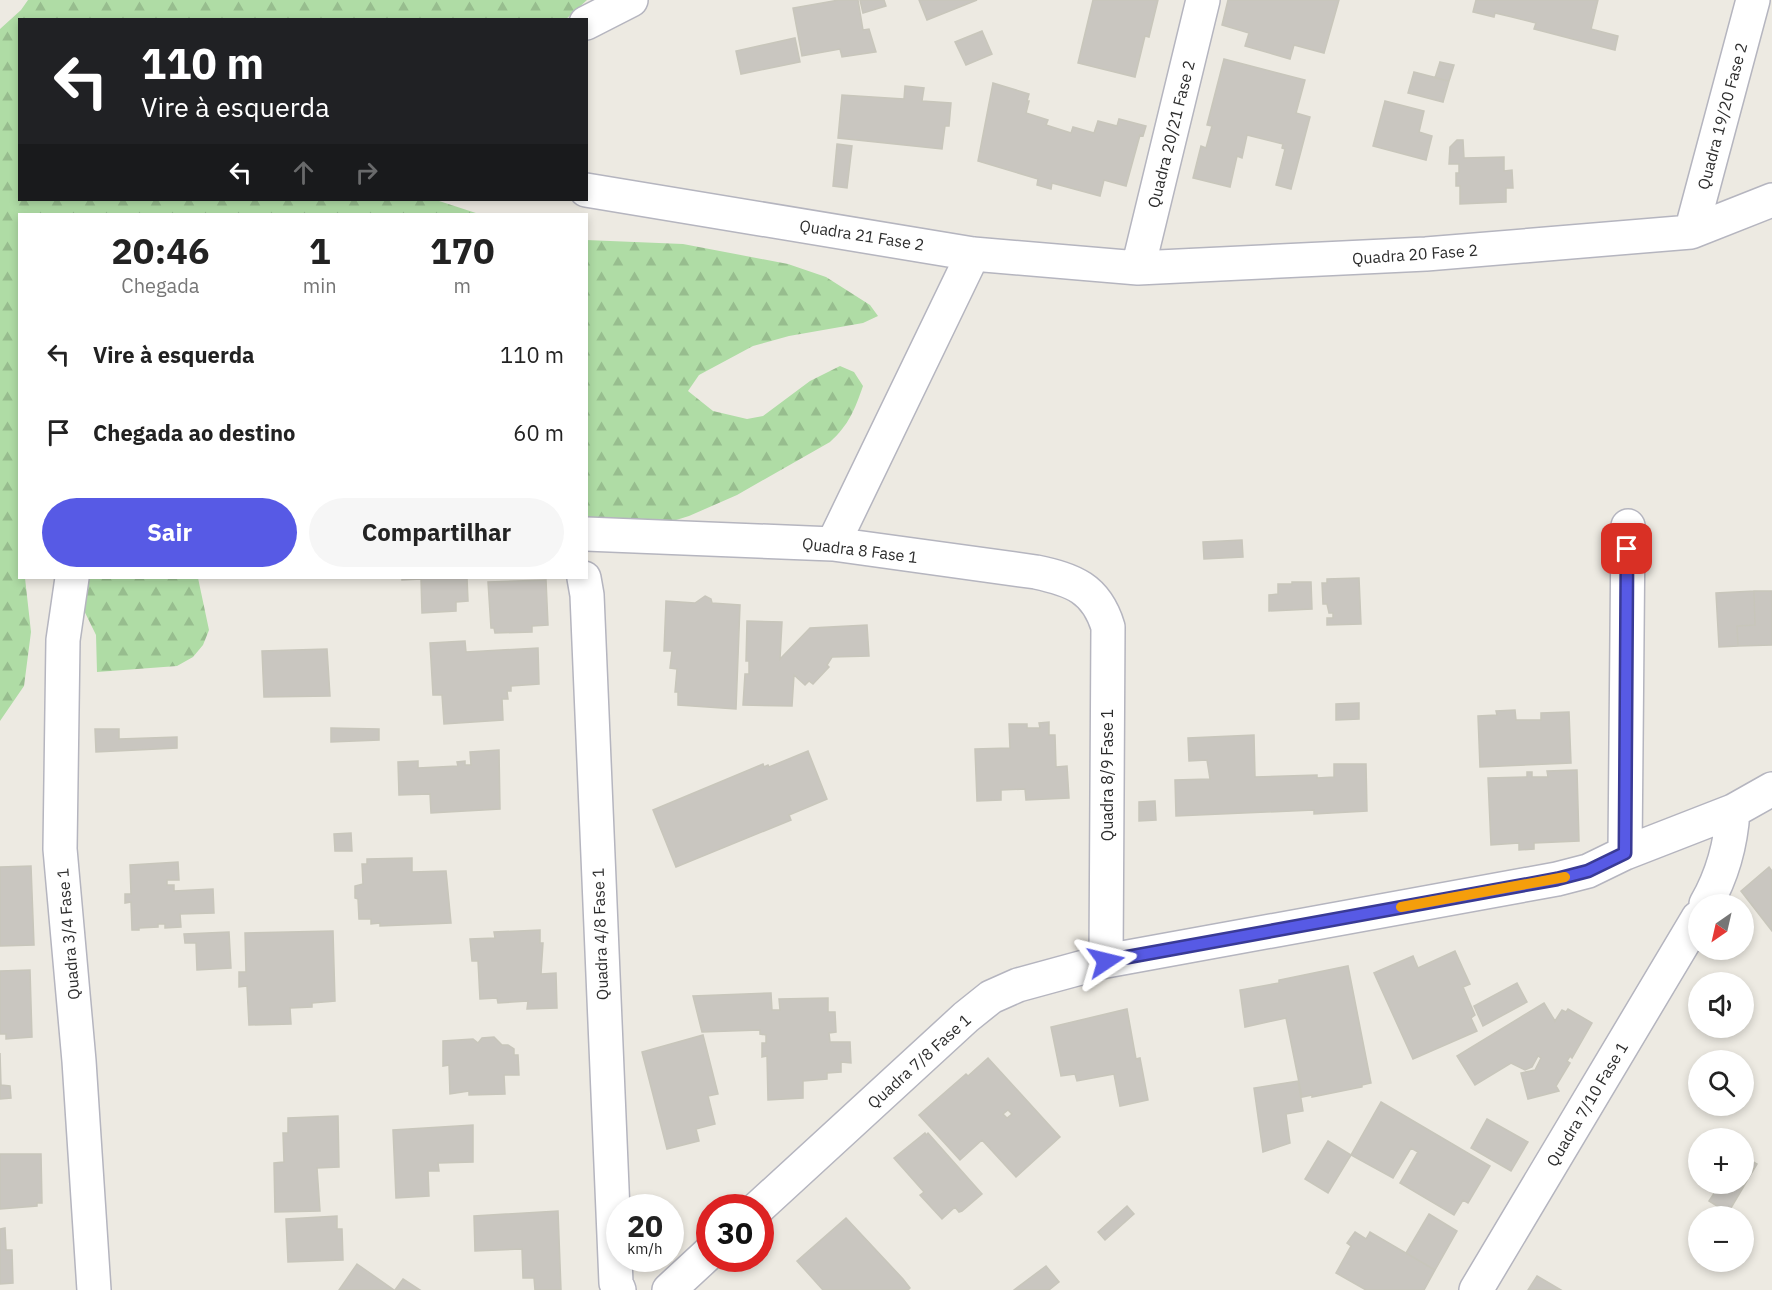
<!DOCTYPE html>
<html lang="pt">
<meta charset="utf-8">
<style>
body{margin:0;font-family:"IBM Plex Sans",sans-serif;background:#f6f6f6;color:#222;height:100vh;display:flex;flex-direction:column;font-size:22px;white-space:nowrap}
*{box-sizing:border-box;margin:0}
p{font-size:20px;color:#767676}
.icon{flex:none;width:33px;height:33px;fill:none;stroke:currentColor;stroke-width:2;stroke-linecap:round;stroke-linejoin:round}
.map{position:relative;flex:1;overflow:hidden}
.details{position:absolute;left:18px;top:213px;width:570px;height:366px;display:flex;flex-direction:column;background:#fff;border-radius:0px;box-shadow:0 3px 9px #0003}
.details>*{flex:none}
.hud{position:absolute;left:18px;top:18px;width:570px;height:183px;border-radius:0px;box-shadow:0 3px 9px #0003;background:#202124;color:#fff;overflow:hidden}
.needle{width:39px;rotate:214deg}
.buttons{position:absolute;left:1688px;top:894px;display:grid;gap:12px}
.buttons a{display:grid;place-items:center;width:66px;height:66px;border-radius:50%;background:#fff;box-shadow:0 3px 9px #0003;font-size:30px}
.speed{position:absolute;left:606px;top:1194px;display:flex;gap:12px;font-size:30px;font-weight:700;text-align:center}
.speed>*{display:grid;place-content:center;width:78px;height:78px;border-radius:50%;background:#fff;box-shadow:0 3px 9px #0003;line-height:1}
.speed small{font-size:15px;font-weight:400}
.speed .limit{border:9px solid #d22;background:#fff;color:#111}
.pin{position:absolute;display:grid;place-items:center;width:51px;height:51px;color:#fff;margin:-26px;border-radius:12px;box-shadow:0 3px 9px #0006}
.me{position:absolute;width:66px;margin:-33px;rotate:80deg;stroke-linejoin:round;filter:drop-shadow(0 0 4px #0008)}
.turn{display:flex;align-items:center;gap:21px;height:126px;padding:0 24px;font-size:27px}
.turn .icon{width:78px;height:78px;stroke-width:2.5}
.turn b{display:block;font-size:42px;line-height:51px}
.lanes{display:flex;align-items:center;height:57px;padding:0 24px;background:#0003;justify-content:center;gap:30px;direction:ltr}
.lanes .off{opacity:.35}
.eta{display:flex;justify-content:space-evenly;align-items:center;height:102px;text-align:center}
.eta b{font-size:36px;font-weight:700;line-height:42px}
.button{display:flex;gap:12px;margin-top:auto;padding:12px 24px}
.button a{flex:1;height:69px;border-radius:36px;background:#575ae5;color:#fff;font-size:24px;font-weight:700;line-height:69px;text-align:center}
.button a+a{background:#f6f6f6;color:#222}
ul{padding:0;list-style:none}
li{display:flex;align-items:center;gap:18px;height:78px;padding:0 24px}
li div{flex:1}
li b{display:block;font-size:22px}
li em{font-style:normal}
.map>svg:first-child{display:block}
</style>
<div class="map">
<svg width="1772" height="1290" viewBox="0 0 1772 1290">
<defs>
<pattern id="forest-firs" width="22" height="20" patternUnits="userSpaceOnUse" patternTransform="scale(1.5)"><rect width="22" height="20" fill="#afdca5"/><path d="M5 1l3.5 6h-7zM16 11l3.5 6h-7z" fill="#97bd8e"/></pattern>
</defs>
<rect width="100%" height="100%" fill="#edeae2"/>
<path fill="url(#forest-firs)" d="M28,0H587L565,20H20V200H436L479,214H20V578H25L31,632L24,686L0,721V29L21,10Z
M586,240L683,244L788,264L826,277L870,305L878,316L863,323L789,336L753,346L699,375L688,391L713,411L747,419L763,416L810,381L840,366L854,372L863,386C855,409 849,425 830,442L737,495L689,516L618,538L586,526Z
M73,578H198L209,630L203,645L193,657L177,666L97,672L96,635L73,588Z"/>
<path fill="#c9c6c0" stroke="#c8c6bb" stroke-width="1.5" fill-rule="evenodd" d="M839,0H858L863,30L869,29L876,52L842,57L840,49L802,56L793,8Z
M860,0H884L886,6L863,13Z
M919,0H977L927,20Z
M1093,0H1158L1149,37L1145,36L1135,77L1078,63Z
M1228,0H1339L1324,53L1294,45L1290,59L1245,46L1249,33L1222,25Z
M1476,0H1598L1591,29L1618,36L1615,50L1534,29L1536,23L1512,17L1495,13L1494,17L1473,12Z
M982,31L992,54L966,65L955,42Z
M795,38L800,62L741,74L736,51Z
M1224,59L1305,80L1296,113L1310,117L1291,189L1276,185L1285,149L1282,148L1283,144L1247,135L1242,158L1237,156L1230,187L1193,178L1201,146L1206,148L1212,126L1207,125Z
M1440,62L1454,65L1449,81L1435,78Z
M1414,72L1449,81L1443,102L1408,93Z
M993,83L1029,94L1027,101H1029L1026,113L1048,120L1046,125L1071,133L1073,127L1094,133L1098,121L1117,126L1119,119L1146,126L1143,136L1140,135L1126,186L1104,180L1100,196L1052,183L1051,189L1037,185L1038,179L978,161Z
M905,86L924,88L922,101L951,103L949,126H945L942,149L838,138L842,95L904,99Z
M1385,101L1424,111L1419,132L1432,136L1426,160L1373,146Z
M1457,140H1463L1464,158L1504,157V171L1512,170L1513,188H1506V202L1460,204V186H1456V173H1459V164H1449L1450,147Z
M837,144L852,146L847,188L833,186Z
M1242,540L1243,557L1204,559L1203,542Z
M402,578H467L468,601L456,602V611L422,613L421,579L402,580Z
M1359,578L1361,624L1327,625V618H1333V613H1329L1327,604H1323L1322,583H1327V579Z
M546,580L548,625L532,626V632L495,633L494,628H491L488,582Z
M1292,582H1311L1312,609L1269,611V595L1278,594V584H1292Z
M1754,591L1755,625L1737,626L1738,646L1719,647L1716,593Z
M1754,591H1772V645L1738,646L1737,626L1755,625Z
M705,596L711,599L712,603L740,605L736,709L678,705V692H675L677,669L670,668L672,651H664L666,601L695,603Z
M747,621L782,622L780,659L810,628L867,625L869,656L832,657L827,665L829,667L813,684L809,681L805,685L794,675L792,706L743,705L745,674H749V661H746Z
M465,641L466,652L538,648L539,684L511,686V691H507L508,699H502L503,720L444,724L442,695H433L430,643Z
M327,649L330,696L264,697L262,651Z
M1359,703V719L1336,720V704Z
M1515,710L1516,720H1541V713L1569,712L1571,763L1480,767L1478,716L1497,715L1496,711Z
M1049,722V735H1055L1056,767L1067,766L1069,798L1026,800L1025,789L1001,790V800L977,801L975,749L1010,748L1009,724H1027V728H1040L1039,723Z
M331,728L379,729V740L331,742Z
M95,729H119V739L177,737V748L96,752Z
M1254,735L1255,777L1317,775V778L1334,777V764H1366L1367,811L1314,814V810L1176,816L1175,780L1210,779L1207,760L1189,761L1188,738Z
M499,750L500,809L431,813L430,794L399,795L398,762L418,761V768L458,766L457,762L465,761V765H471L470,752Z
M808,751L827,799L789,815L791,820L676,867L653,810L763,764L764,767L768,765L769,767Z
M1577,770L1579,841L1534,843V849L1519,850V843L1491,845L1488,778L1527,777V772H1532V777H1548L1547,771Z
M1155,801L1156,820L1139,821V802Z
M351,833L352,851H335L334,834Z
M412,858V872L446,871L451,923L380,926V923L371,924V919H359L358,899L355,898V886L363,884L362,864H367V859Z
M178,862L179,880H167V885H174V891L213,889L214,913L180,914L181,927L165,928V924H158V927L139,928V930H132L131,902L125,903V894H131L130,865Z
M31,866L34,945L0,946V867Z
M1769,867L1772,871V931L1741,891Z
M540,930V943H543L541,974L556,973L557,1008L527,1009L528,1001L498,1003L497,998L480,999L478,961H472L470,939L495,938L494,932Z
M333,931L335,1001L312,1003V1007L290,1008L291,1024L249,1025L247,986L239,987V972H246L245,933Z
M229,932L231,968L197,970L196,943H185L184,934Z
M1455,951L1470,984L1463,987L1475,1015L1471,1018L1477,1031L1413,1059L1374,973L1413,956L1418,968Z
M1348,966L1371,1083L1362,1085V1087L1312,1097V1095L1302,1097L1286,1018L1245,1027L1240,990L1279,983V980Z
M30,970L32,1037L6,1039V1034H0V971Z
M1517,983L1527,1002L1483,1026L1474,1006Z
M771,993L772,1010H780L779,999L828,998V1012H835L836,1032L829,1033L830,1042H850L851,1063L841,1062V1072L827,1073V1079L803,1081V1098L768,1100L767,1056L762,1057V1043H766V1035L760,1034V1030L702,1032L693,996Z
M1544,1003L1555,1021L1562,1010L1566,1012L1568,1009L1592,1023L1572,1058L1570,1056L1567,1061L1570,1063L1556,1086L1559,1091L1528,1099L1521,1073L1535,1070L1541,1058L1538,1056L1532,1067L1525,1070L1511,1063L1475,1085L1457,1056Z
M1127,1009L1136,1059L1140,1058L1148,1100L1120,1106L1114,1074L1077,1081L1075,1074L1061,1076L1051,1027Z
M703,1035L718,1094L708,1096L715,1124L696,1129L699,1141L667,1149L642,1052Z
M494,1037L502,1045H508L514,1049V1055H518L519,1075H504L505,1094L469,1095V1091L450,1094L449,1065L443,1066V1041L473,1039L478,1043L482,1038Z
M0,1053L1,1085L10,1086L11,1098L0,1099Z
M988,1058L1060,1137L1016,1177L982,1140L960,1160L919,1115L966,1074L968,1076ZM1008,1110L1012,1114L1007,1118L1003,1114Z
M1298,1081L1303,1111L1286,1114L1290,1143L1263,1152L1254,1088Z
M1381,1102L1490,1166L1468,1203L1463,1200L1454,1215L1400,1183L1418,1152L1411,1148L1393,1178L1351,1155Z
M338,1116L339,1167L317,1168L320,1211L275,1212L274,1163L284,1162L283,1133H288V1118Z
M1487,1119L1528,1142L1511,1171L1471,1148Z
M473,1125V1162L438,1163L439,1171H428L429,1196L396,1198L393,1130Z
M925,1133L926,1135L928,1133L982,1194L962,1211L959,1212L955,1207L942,1219L920,1195L924,1192L894,1158Z
M1328,1141L1351,1155L1328,1193L1305,1179Z
M0,1154H41L42,1203H37V1206L0,1209Z
M1743,1156L1757,1164L1728,1213L1709,1201L1720,1184H1743Z
M1127,1206L1134,1214L1105,1240L1098,1232Z
M558,1211L561,1290H535L534,1278H523L522,1249L475,1251L474,1216Z
M1429,1214L1457,1231L1435,1270L1406,1253Z
M337,1216V1229H342L343,1260L288,1262L286,1219Z
M846,1218L903,1279L910,1288L908,1290H823L797,1261Z
M5,1228L6,1250H12L13,1283L0,1284V1229Z
M1355,1232L1366,1239L1370,1232L1435,1270L1424,1290H1366L1336,1273L1351,1246L1347,1243Z
M357,1264L394,1290H339Z
M1046,1266L1059,1282L1049,1290H1014Z
M1537,1276L1561,1290H1528Z
M403,1279L420,1290H395Z"/>
<g fill="none" stroke-linecap="round" stroke-linejoin="round">
<defs>
<path id="street" d="M586,23L631,0
M586,190L973,254L1138,268L1426,254L1691,232L1772,200
M1691,232L1753,0
M1138,268L1203,0
M586,534L833,544L1036,572C1073,580 1096,588 1108,627L1106,961
M833,544L973,254
M72,578L63,640L60,849L79,1061L94,1290
M584,578L587,595L616,1283L619,1290
M1625,853L1628,526
M1706,904C1722,876 1731,843 1733,811
M758,1208L966,1017L991,997L1018,985L1106,961L1557,879L1588,871L1625,853L1733,811L1772,789
M669,1290L710,1252
M1476,1290L1698,918"/>
</defs>
<use href="#street" stroke="#b5b5bf" stroke-width="36"/>
<use href="#street" stroke="#fff" stroke-width="33"/>
</g>
<g fill="none" stroke-linecap="round" stroke-linejoin="round">
<defs>
<path id="route" d="M1106,961L1557,879L1588,871L1625,853L1627,549"/>
</defs>
<use href="#route" stroke="#393a95" stroke-width="15"/>
<use href="#route" stroke="#575ae5" stroke-width="10"/>
<path stroke="#f59e0b" stroke-width="10" d="M1401,907L1565,877"/>
</g>
<g text-anchor="middle" dominant-baseline="central" stroke-width="4.5" stroke-linejoin="round" paint-order="stroke">
<g font-size="16" fill="#2d2d2d" stroke="#fff">
<text transform="translate(1722 116) rotate(-75)">Quadra 19/20 Fase 2</text>
<text transform="translate(1171 134) rotate(-76)">Quadra 20/21 Fase 2</text>
<text transform="translate(862 235) rotate(9)">Quadra 21 Fase 2</text>
<text transform="translate(1415 254) rotate(-4)">Quadra 20 Fase 2</text>
<text transform="translate(860 550) rotate(7)">Quadra 8 Fase 1</text>
<text transform="translate(1107 775) rotate(-90)">Quadra 8/9 Fase 1</text>
<text transform="translate(68 934) rotate(-95)">Quadra 3/4 Fase 1</text>
<text transform="translate(600 934) rotate(-92)">Quadra 4/8 Fase 1</text>
<text transform="translate(919 1061) rotate(-42)">Quadra 7/8 Fase 1</text>
<text transform="translate(1587 1104) rotate(-59)">Quadra 7/10 Fase 1</text>
</g>
</g>
</svg>
<div class="buttons">
<a><svg class="needle" viewBox="-14 -14 28 28"><path d="M0-13l5 13h-10z" fill="#e53935"/><path d="M0 13l5-13h-10z" fill="#767676"/></svg></a>
<a><svg class="icon" aria-label="sound" viewBox="0 0 24 24"><path d="M4 9h4l5-4v14l-5-4H4zM17 9q2 3 0 6"/></svg></a>
<a><svg class="icon" aria-label="search" viewBox="0 0 24 24"><circle cx="10" cy="10" r="6"/><path d="M15 15l6 6"/></svg></a>
<a>+</a>
<a>−</a>
</div>
<div class="speed"><div>20<small>km/h</small></div><div class="limit">30</div></div>
<div class="pin" style="left:1627px;top:549px;background:#d93025"><svg class="icon" aria-label="arrive" viewBox="0 0 24 24"><path d="M6 21V4h12l-3 4 3 4H6"/></svg></div>
<svg class="me" style="left:1106px;top:961px" viewBox="-20 -20 40 40"><path d="M0-17L14 15 0 8-14 15z" fill="#575ae5" stroke="#fff" stroke-width="4"/></svg>
<div class="hud">
<div class="turn"><svg class="icon" aria-label="left" viewBox="0 0 24 24"><path d="M17 20v-9H6M10 6l-5 5 5 5"/></svg><div><b>110 m</b>Vire à esquerda</div></div>
<div class="lanes"><svg class="icon" aria-label="left" viewBox="0 0 24 24"><path d="M17 20v-9H6M10 6l-5 5 5 5"/></svg><svg class="icon off" aria-label="ahead" viewBox="0 0 24 24"><path d="M12 20V5M6 11l6-6 6 6"/></svg><svg class="icon off" aria-label="right" viewBox="0 0 24 24"><path d="M7 20v-9h11M14 6l5 5-5 5"/></svg></div>
</div>
<section class="details">
<div class="eta">
<div><b>20:46</b><p>Chegada</p></div>
<div><b>1</b><p>min</p></div>
<div><b>170</b><p>m</p></div>
</div>
<ul>
<li><svg class="icon" aria-label="left" viewBox="0 0 24 24"><path d="M17 20v-9H6M10 6l-5 5 5 5"/></svg><div><b>Vire à esquerda</b></div><em>110 m</em></li>
<li><svg class="icon" aria-label="arrive" viewBox="0 0 24 24"><path d="M6 21V4h12l-3 4 3 4H6"/></svg><div><b>Chegada ao destino</b></div><em>60 m</em></li>
</ul>
<div class="button"><a>Sair</a><a>Compartilhar</a></div>
</section>
</div>
